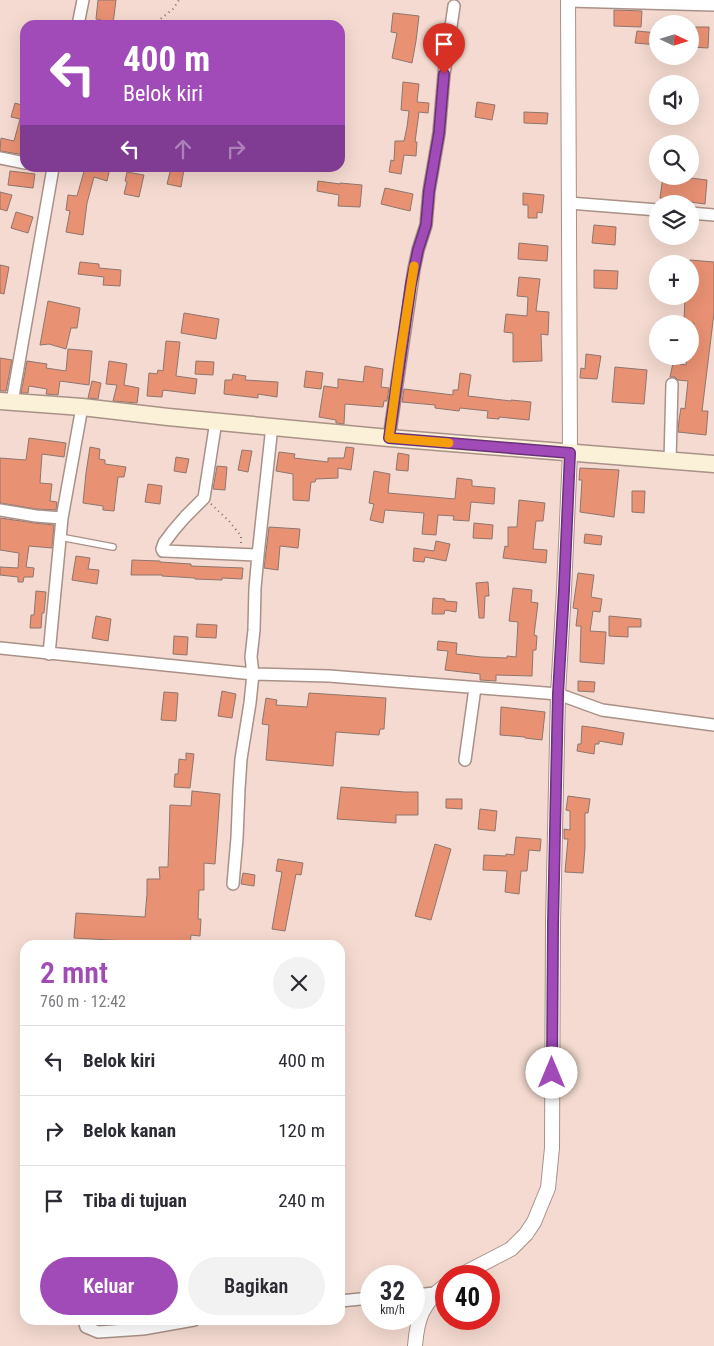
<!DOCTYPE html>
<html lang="id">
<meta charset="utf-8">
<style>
body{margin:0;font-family:"Roboto Condensed",sans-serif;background:#f2f2f3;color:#2b2b33;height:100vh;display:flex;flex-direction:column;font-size:19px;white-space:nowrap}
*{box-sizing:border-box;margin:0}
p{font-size:16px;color:#7c7c81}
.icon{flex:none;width:28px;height:28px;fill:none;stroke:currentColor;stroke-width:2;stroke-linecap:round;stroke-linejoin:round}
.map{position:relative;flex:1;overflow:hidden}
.details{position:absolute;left:20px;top:940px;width:325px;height:385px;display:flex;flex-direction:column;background:#fff;border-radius:15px;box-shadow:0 5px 20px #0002}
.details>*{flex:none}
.top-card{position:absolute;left:20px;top:20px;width:325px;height:152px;border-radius:15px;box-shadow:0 5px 20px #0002;background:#a14bb8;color:#fff;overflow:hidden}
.needle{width:32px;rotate:94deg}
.fabs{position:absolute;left:649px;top:15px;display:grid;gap:10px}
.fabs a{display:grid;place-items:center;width:50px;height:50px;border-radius:50%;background:#fff;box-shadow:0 5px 20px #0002;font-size:25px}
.speed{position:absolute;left:360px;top:1265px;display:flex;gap:10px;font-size:25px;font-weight:700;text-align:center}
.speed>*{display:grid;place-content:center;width:65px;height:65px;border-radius:50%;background:#fff;box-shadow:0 5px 20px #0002;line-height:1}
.speed small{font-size:12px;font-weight:400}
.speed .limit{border:8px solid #d22;background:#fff;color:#111}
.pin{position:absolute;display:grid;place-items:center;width:42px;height:42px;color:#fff;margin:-51px -21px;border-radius:50% 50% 50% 0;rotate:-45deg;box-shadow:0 0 5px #0007}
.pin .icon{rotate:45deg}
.me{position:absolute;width:55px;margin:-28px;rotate:0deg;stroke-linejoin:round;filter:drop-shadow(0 0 4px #0008)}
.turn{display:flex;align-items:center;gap:18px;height:105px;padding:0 20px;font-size:22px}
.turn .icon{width:65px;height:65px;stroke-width:2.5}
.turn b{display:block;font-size:35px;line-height:42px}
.lanes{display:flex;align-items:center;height:48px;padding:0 20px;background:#0003;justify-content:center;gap:25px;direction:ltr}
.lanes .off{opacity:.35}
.round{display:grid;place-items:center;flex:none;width:52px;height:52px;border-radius:26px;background:#f2f2f3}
.headline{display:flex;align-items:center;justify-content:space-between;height:85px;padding:0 20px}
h1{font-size:30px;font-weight:600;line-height:38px;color:#a14bb8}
.action{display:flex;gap:10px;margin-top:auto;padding:10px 20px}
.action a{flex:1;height:58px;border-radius:30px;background:#a14bb8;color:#fff;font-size:20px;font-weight:600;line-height:58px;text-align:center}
.action a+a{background:#f2f2f3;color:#2b2b33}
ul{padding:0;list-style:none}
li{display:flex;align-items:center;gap:15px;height:70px;padding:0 20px;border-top:1px solid #e1e1e2}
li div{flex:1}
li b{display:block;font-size:19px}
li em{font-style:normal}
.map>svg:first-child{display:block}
</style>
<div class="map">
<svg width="714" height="1346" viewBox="0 0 714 1346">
<rect width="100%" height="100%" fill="#f4dad0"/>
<path fill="#e99173" stroke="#8e766e" d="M98,0H116L113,24L101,22V20L96,19Z
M614,10L642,11L641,27L614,26Z
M393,13L419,16L416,41L412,63L392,58L397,33L391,32Z
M690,27H709L708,48L690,47Z
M637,31L658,33V45L635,43Z
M403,82L419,84L417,102L429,103L428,113L419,112L415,142H417L416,156L404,155L401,174L389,172L391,160L394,161L395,141H404L407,127L409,111L401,110Z
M477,102L495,105L492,120L475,117Z
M15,103L25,106V155L0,151L1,138L14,141L20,119L11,117Z
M524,112L548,113L547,124L524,123Z
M85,168H110L107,181L94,177L87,203L83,235L66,232L70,211L66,210L68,195L77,196Z
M171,168L184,169L181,187L167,184Z
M10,171L35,174L33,188L8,185Z
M127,172L144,175L139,197L124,194L127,182L125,181Z
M663,176H674L707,180L705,204L660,198Z
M318,181L340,184V183L362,185L360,207L338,206L339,195L317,191Z
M385,188L413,194L410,211L381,204Z
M0,192L12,195L7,211L0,209Z
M523,193L544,195L542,213L537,212V218H528V205H523Z
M16,212L33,217L28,233L11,228Z
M594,225L616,227L615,245L592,243Z
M519,243L548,246L547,261L518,259Z
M690,260L714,262V313L702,411H708L706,435L678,432L679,420L681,408L685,409L688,381L678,380L675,377H670L673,363L686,365L687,356H690L694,323L684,322L685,296H690Z
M80,262L99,264V268L121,270L120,286L103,285L104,277L78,274Z
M0,265L9,267L4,294L0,293Z
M594,270L618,271L617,289L594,288Z
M519,277L540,279L536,311L549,312L548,335L541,334L542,361L513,362V333L504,332L506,314L527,316L528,297L517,296Z
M48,301L80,308L77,328H71L66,349L49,344L40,345Z
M184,313L219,319L216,339L181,333Z
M166,341L180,342L176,376L197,379L195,394L163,390L162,397L147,396L149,373L157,374L158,370L163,371Z
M68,349L92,351L89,385L60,381L58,395L46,394L47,389L29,386L28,393H21L27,361L47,364L46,368L66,371Z
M586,354L601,356L597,379L580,378L581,368L585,369Z
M0,358L12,360L6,391H0Z
M109,361L127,364L124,385L139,388L137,403L113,401L117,385L106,384Z
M196,361L214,362L213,375L195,374Z
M365,366L383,369L381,387L389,388L387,401H384L383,407L345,404L344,424L336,423V420L319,417L324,386L338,388V379L363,382Z
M615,367L647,370L644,404L612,402Z
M306,371L323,373L321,389L304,387Z
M460,373L471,375L468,396L511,401V400L531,402L529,420L499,417V419L487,418L488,411L460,408L459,411L435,408V405L402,402L404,389L453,395V390H458Z
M233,374L246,376L245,380L278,382L277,397L258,394V398L224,394L225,380H232Z
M92,381L101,383L98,399L88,398Z
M29,438L66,443L64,457L42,454L40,483L52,484L50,501L57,502L56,510L37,509L0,503V458L26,460Z
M90,447L100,449L99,459L105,460V464L126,467L124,477H118L114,511L103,510V506L83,503L86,473Z
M346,447L354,448L351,470L338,468V478L316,479L315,482H311L309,501L293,500V474L276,471L279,452L295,454L294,458L328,462V458H344Z
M242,450L252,451L248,472L238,470Z
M398,453L409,455L408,471L396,470Z
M176,457L189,459L186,473L174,471Z
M217,466L227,467L225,490L213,489Z
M580,468L619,470L614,517L580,512L582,480H579Z
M374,471L390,474L388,493L455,499L457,478L472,480V486L495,488L494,504L471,502L469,521L453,520L454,516L438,515L436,535L422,534L424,513L385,510L383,523L370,520L374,504L369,503Z
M148,484L162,486L160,504L145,502Z
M632,491H645L644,513L632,512Z
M519,500L545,503L543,521H536L533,549L547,550L546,563L503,558L505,546L508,547V527H517Z
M0,518L35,523L54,525L52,548L29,546L26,567L34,568L33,577H24L23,582H18V577L0,575V567L18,568L19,553L0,550Z
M474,523L493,525L492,539L473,538Z
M269,527L300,529L298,548L280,546L278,570L264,568Z
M585,534L602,536L601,545L584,543Z
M436,541L450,544L446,561L425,557L424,562L413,561L414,548L434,551Z
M76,556L90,558L88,569L99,570L97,584L72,580Z
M132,560L160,561V562L191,564V566L243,568L242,579L222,578V580L195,579V578L162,576V575H131Z
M578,573L594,575L591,597L602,599L600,612L593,611L590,631L606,632L604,664L580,662L581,626H576L578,609L573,608Z
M488,582L489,596H485L484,618H479L476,583Z
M513,588L532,590L531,602L538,603L534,635L537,636L536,650H533L532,676L496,675V681L480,680V674L445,670L448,651L437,650L438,641L457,643L456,654L481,657L507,658V656L516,657L518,622L509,621Z
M36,591L46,592L44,613H42L41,628H30L31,615H34Z
M433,598L445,599V601L457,602L456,612L445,610L444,614H432Z
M96,616L111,619L108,641L92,638Z
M609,616L641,619V627H628V637L609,636Z
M197,624L217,625L216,638L196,637Z
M174,636L188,637L187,655L173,654Z
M578,681L595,682L594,692L578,691Z
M222,691L236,694L232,718L218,716Z
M164,692L178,693L176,721L161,720Z
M309,693L386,698L384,729H380L379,735L336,732L333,766L266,760L269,725L262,724L266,698L277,700L276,705L307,707Z
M501,707L545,712L542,740L525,738V737L500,735Z
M582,726L597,728L624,733L622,745L599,741V744H595L594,754L577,751L578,744H581Z
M186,753L194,754L190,788L174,787L175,774H178L179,759L186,760Z
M341,787L405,792H418V815H396V823L337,819Z
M192,791L220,794L215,864L204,863V890H199L198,919H201L200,936L191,935L190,945H147V942L74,938L76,913L145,917L147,894V879H160L159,867H168L170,805L191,806Z
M568,796L590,799L588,813H585V847L583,873L565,872L568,839H564V829L570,830V811L566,810Z
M446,799H462V809L446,808Z
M480,809L497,811L495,831L478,829Z
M516,837L541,839L540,851L529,850L527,871H521L519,894L505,892L507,871L483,870L484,855L506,856V854L514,855Z
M435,844L451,849L431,920L415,916Z
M278,859L303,863L301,875L296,874L285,931L272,929L282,872L276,871Z
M243,873L255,875L254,886L241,884Z"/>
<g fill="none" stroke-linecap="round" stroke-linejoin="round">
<defs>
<path id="service" d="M60,537L113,547"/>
<path id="minor" d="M568,1L714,5
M78,25L83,0
M0,158L25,163
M569,203L658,210
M690,213L714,215
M12,402L53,168
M216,421L204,498L185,517L173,531L164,543L162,549L163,551H165L258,555L255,588L254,630L251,657L253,674L250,703L241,759L239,789L237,838L233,884
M389,438L414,269L418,250L426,225L429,191L439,133L444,74L454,6
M670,461L672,384
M0,510L36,516L62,518
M258,555L272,426
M0,648L253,674L329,676L558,694L602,710L714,725
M49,654L62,518L82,407
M465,760L475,688
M414,1295L435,1293
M340,1301L371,1298
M84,1320L86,1327L98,1332L143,1329L194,1320"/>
<path id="tertiary" d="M459,1276L511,1249L526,1234L534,1222L548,1188L552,1148L553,924L558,694L564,590L570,453L568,0
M415,1346C417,1318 423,1302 446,1285"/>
<path id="secondary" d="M0,401L82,407L168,417L389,438L714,464"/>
</defs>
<use href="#service" stroke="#a99187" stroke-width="8"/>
<use href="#minor" stroke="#a99187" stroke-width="14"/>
<use href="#tertiary" stroke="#a99187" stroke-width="16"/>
<use href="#secondary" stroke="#a99187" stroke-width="19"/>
<path stroke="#83726c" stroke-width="2" stroke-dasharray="1 4" stroke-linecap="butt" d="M153,25L173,9L179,0
M211,504L229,521L241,536V545"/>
<use href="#service" stroke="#fff" stroke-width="5.5"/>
<use href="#minor" stroke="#fff" stroke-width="11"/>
<use href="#tertiary" stroke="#fff" stroke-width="14"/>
<use href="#secondary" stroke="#faf1d8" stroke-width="16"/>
</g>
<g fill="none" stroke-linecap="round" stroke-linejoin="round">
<defs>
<path id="route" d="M444,74L439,133L429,191L426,225L418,250L411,284L389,438L570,453L564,590L558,694L553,924L552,1073"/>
</defs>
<use href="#route" stroke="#693178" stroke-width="12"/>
<use href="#route" stroke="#a14bb8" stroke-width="9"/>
<path stroke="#f59e0b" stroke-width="9" d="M414,266L400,356L389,438L449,443"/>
</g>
</svg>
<div class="fabs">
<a><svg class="needle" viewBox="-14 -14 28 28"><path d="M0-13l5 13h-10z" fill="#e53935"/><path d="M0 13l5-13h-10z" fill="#7c7c81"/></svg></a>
<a><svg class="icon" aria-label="sound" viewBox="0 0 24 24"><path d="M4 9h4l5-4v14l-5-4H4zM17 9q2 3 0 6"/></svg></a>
<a><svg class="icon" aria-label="search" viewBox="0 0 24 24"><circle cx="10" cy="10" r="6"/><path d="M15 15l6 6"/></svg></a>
<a><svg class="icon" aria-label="layers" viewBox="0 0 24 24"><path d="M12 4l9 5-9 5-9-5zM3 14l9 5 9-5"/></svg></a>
<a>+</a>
<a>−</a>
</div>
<div class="speed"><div>32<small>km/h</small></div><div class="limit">40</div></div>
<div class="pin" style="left:444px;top:74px;background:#d93025"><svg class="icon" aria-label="arrive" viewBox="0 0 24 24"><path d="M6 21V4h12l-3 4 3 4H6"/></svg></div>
<svg class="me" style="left:552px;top:1073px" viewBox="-20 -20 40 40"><circle r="19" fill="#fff"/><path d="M0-13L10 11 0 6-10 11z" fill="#a14bb8"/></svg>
<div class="top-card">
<div class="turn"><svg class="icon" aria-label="left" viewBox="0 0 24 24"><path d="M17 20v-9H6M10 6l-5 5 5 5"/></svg><div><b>400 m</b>Belok kiri</div></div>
<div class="lanes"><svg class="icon" aria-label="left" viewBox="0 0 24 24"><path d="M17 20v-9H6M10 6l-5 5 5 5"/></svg><svg class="icon off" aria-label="ahead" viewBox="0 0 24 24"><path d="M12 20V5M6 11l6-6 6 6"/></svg><svg class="icon off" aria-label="right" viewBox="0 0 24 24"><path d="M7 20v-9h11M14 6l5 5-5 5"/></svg></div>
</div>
<section class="details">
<div class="headline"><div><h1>2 mnt</h1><p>760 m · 12:42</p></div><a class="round"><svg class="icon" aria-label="close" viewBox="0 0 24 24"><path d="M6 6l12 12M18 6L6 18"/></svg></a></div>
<ul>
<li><svg class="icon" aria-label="left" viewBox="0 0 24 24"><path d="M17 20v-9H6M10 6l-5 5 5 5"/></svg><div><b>Belok kiri</b></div><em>400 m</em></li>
<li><svg class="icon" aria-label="right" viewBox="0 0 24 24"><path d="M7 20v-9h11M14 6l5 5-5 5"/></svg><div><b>Belok kanan</b></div><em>120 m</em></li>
<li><svg class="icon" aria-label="arrive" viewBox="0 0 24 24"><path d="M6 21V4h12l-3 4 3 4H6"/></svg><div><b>Tiba di tujuan</b></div><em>240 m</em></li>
</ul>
<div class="action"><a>Keluar</a><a>Bagikan</a></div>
</section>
</div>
